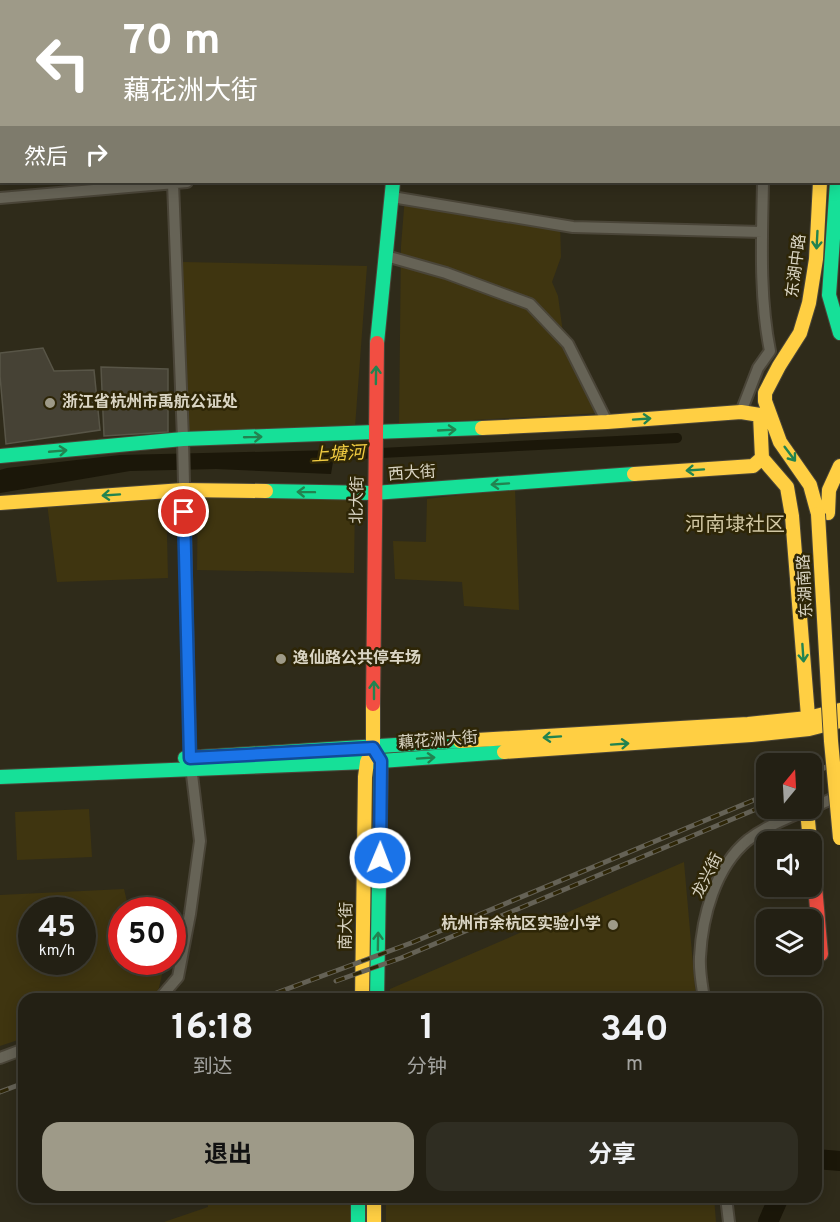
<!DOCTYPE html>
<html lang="zh">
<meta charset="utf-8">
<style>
body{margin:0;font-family:Overpass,"Noto Sans SC",sans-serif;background:#2f2d22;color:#f1f3f6;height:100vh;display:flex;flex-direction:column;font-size:22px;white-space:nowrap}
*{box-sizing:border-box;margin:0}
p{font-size:20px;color:#a3a3a0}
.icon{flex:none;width:33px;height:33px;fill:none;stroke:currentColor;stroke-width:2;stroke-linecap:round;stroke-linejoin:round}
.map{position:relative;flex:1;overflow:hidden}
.sheet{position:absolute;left:18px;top:993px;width:804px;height:210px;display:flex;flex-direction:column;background:#232014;border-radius:18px;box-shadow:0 3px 15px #0003,0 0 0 2px #403e34}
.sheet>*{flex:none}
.hud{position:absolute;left:0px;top:0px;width:840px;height:183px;box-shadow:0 3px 15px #0003,0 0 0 2px #403e34;background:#9e9a88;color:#fff;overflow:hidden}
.needle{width:39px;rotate:18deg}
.fabs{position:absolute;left:756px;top:753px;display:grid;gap:12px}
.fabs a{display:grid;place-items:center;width:66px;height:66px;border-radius:12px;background:#232014;box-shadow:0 3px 15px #0003,0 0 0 2px #403e34;font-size:30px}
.speed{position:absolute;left:18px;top:897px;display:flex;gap:12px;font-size:30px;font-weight:700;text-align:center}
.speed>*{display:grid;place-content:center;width:78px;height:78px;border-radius:50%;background:#232014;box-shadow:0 3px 15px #0003,0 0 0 2px #403e34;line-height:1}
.speed small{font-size:15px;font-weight:400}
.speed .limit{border:9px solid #d22;background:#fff;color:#111}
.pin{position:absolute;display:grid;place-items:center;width:51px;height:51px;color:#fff;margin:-26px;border:3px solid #fff;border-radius:50%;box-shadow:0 2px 6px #0007}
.me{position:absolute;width:66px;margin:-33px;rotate:1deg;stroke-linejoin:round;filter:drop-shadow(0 0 4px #0008)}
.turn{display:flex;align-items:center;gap:21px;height:126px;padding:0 24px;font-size:27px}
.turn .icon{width:78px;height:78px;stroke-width:2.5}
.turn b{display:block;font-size:42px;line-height:51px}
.then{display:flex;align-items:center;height:57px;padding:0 24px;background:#0003;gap:12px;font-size:22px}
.eta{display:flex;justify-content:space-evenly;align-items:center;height:102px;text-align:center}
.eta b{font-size:36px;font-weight:700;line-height:42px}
.action{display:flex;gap:12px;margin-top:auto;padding:12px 24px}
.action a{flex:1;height:69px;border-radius:18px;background:#9e9a88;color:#111;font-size:24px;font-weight:700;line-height:69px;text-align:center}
.action a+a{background:#2f2d22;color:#f1f3f6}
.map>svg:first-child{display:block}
</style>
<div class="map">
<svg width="840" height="1222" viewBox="0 0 840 1222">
<rect width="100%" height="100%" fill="#2f2b1a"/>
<path fill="#3f3510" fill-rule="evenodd" d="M405,196L560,223L561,257L552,282L558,296L563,333L601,413L399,424L401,246Z
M183,262L367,266L355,427L184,432Z
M515,488L519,610L464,606L462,582L395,579L393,541L426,542L427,499Z
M166,493L168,578L57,582L47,503Z
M198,495L355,498L354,573L197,570Z
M89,809L92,857L17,860L15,812Z
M684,862L696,999H389L390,989Z
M124,889L129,910H122V962H165L158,992L137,999H24V1038L0,1046V895ZM32,910H82V962H32Z
M207,1197H351L350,1222H164L208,1207Z
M386,1197H714L716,1222H386Z"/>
<path fill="#463b0e" d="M440,0H563L576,1H440Z"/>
<path fill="#1b1709" d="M335,450L331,474L216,469L130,471L0,493V470L7,468L120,455Z"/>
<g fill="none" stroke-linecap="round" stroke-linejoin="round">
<path stroke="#1b1709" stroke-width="10" d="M321,456L677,438"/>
<path stroke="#1b1709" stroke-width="20" d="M816,1159L840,1161
M768,1222L779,1197"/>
</g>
<path fill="#464235" stroke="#585547" stroke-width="1.5" d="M43,348L54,371L94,370L100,430L6,444L0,376V353Z
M101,367L168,369V432L104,436Z"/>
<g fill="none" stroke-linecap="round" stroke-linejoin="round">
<defs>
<path id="street" d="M18,0V2
M613,0L627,2
M252,2L274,0
M0,21H2
M392,197L573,227L762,232
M0,198L187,182
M386,256L446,273L530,304L568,344L607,422
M741,412L758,368L770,351C759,296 762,237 763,182
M812,808L840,795
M156,999L161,997L178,977L190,914L200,841L190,758L183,439L173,183
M704,999C702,985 699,971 700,957C702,917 715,867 748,840C766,826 788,818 810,808
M0,1058L24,1049
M726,1197L729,1222"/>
<path id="fast" d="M833,0V2
M838,167L840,149
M837,182L829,295L840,333
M377,343L393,182
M0,456L183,439L482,428
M266,491L374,493L634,474
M377,754L381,761L377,999
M185,758L460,741
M0,777L367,762L504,752
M358,1197V1222"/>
<path id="slow" d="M410,0V2
M482,428L607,422L741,412L760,415L762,458L753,466L634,474
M762,458L787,487L792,516L809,729
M0,503L183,490L266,491
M828,513L829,490L840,466
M818,514L810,485L780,442L765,401V393L779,366L800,333L809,303L816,259L820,182
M460,741L748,724L808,718L840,710
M504,752L751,735L809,729L840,721
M807,810L810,842
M362,999L365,777L367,762L373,748V704
M374,1197V1222"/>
<path id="jam" d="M373,704L377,343
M812,852L821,954"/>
</defs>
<use href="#street" stroke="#4a4538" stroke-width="14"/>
<use href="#fast" stroke="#4a4538" stroke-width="16"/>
<use href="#slow" stroke="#4a4538" stroke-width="16"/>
<use href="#jam" stroke="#4a4538" stroke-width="16"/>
<use href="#street" stroke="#666356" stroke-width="10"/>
<use href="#fast" stroke="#16e098" stroke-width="14"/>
<use href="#slow" stroke="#ffcf43" stroke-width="14"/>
<use href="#jam" stroke="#f24e42" stroke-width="14"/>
<defs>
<path id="rail" d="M812,774L840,760
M336,981L401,958L766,805
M260,999L411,943L766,795
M0,1092L24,1083"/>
</defs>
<use href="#rail" stroke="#656256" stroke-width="5"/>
<use href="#rail" stroke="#2e2607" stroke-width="3" stroke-dasharray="9" stroke-linecap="butt"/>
<defs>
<path id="slow-bridge" d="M818,514L831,741L840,838"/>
</defs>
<use href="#slow-bridge" stroke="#4a4538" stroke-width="16" stroke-linecap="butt"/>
<use href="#slow-bridge" stroke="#ffcf43" stroke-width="14"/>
</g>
<defs><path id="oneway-shaft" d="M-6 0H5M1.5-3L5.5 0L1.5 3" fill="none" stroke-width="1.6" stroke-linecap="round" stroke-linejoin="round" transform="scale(1.5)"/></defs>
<g stroke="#228350">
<use href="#oneway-shaft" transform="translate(817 240) rotate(93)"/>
<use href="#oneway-shaft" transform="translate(376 375) rotate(-89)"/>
<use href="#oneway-shaft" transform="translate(642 419) rotate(-4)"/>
<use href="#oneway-shaft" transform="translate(447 430) rotate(-3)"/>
<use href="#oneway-shaft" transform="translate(253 437) rotate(-2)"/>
<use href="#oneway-shaft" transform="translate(58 451) rotate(-5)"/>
<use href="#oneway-shaft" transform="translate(790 454) rotate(53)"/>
<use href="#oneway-shaft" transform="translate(695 470) rotate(176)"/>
<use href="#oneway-shaft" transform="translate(500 484) rotate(176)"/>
<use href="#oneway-shaft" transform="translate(306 492) rotate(-179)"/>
<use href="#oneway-shaft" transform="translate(111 495) rotate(176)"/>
<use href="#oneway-shaft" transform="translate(803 653) rotate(86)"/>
<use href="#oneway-shaft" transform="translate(374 690) rotate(-90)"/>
<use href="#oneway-shaft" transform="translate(552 737) rotate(176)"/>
<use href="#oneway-shaft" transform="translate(620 744) rotate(-4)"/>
<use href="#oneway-shaft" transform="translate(426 758) rotate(-4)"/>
<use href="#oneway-shaft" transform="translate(378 941) rotate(-89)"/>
</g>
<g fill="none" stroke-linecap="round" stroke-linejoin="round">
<defs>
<path id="route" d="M184,512L190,758L373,748L381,761L380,858"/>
</defs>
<use href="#route" stroke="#114b97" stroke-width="15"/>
<use href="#route" stroke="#1a73e8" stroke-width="10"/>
</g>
<g fill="#9e9a88" stroke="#2e2607" stroke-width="2">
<circle cx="50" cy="403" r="6"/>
<circle cx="281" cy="659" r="6"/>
<circle cx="613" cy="925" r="6"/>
</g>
<g text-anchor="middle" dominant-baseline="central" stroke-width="5" stroke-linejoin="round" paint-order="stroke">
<g font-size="16" fill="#dad5c4" stroke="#2e2607">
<text transform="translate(797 266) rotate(-83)">东湖中路</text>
<text transform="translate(412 474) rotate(-4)">西大街</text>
<text transform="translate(358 500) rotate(-89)">北大街</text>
<text transform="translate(806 586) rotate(-93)">东湖南路</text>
<text transform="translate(438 741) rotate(-4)">藕花洲大街</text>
<text transform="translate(708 876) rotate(-63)">龙兴街</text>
<text transform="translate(347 926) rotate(-89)">南大街</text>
</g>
<g font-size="16" font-weight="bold" fill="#dad5c4" stroke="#2e2607" text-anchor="start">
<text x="62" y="403">浙江省杭州市禹航公证处</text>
<text x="293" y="659">逸仙路公共停车场</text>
<text x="601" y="925" text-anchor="end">杭州市余杭区实验小学</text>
</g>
<g font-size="18" font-style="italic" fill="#f0cb41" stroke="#2e2607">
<text transform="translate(338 455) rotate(-3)">上塘河</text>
</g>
<g font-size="20" fill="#d0c6a3" stroke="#2e2607">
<text x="735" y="526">河南埭社区</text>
</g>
</g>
</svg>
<div class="fabs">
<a><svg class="needle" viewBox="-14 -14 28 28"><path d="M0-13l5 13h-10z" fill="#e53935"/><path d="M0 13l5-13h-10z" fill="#a3a3a0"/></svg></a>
<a><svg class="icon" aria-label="sound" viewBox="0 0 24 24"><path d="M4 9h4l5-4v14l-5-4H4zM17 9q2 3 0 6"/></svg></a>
<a><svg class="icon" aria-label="layers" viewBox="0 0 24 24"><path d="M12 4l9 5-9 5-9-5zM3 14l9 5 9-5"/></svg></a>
</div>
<div class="speed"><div>45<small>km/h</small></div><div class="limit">50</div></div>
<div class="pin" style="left:184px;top:512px;background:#d93025"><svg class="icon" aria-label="arrive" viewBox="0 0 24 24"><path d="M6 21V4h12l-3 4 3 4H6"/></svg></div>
<svg class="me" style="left:380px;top:858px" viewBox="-20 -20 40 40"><circle r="17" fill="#1a73e8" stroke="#fff" stroke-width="3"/><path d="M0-11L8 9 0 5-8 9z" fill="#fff"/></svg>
<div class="hud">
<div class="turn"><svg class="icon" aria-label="left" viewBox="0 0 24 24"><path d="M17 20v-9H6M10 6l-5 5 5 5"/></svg><div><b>70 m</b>藕花洲大街</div></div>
<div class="then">然后<svg class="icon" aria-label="right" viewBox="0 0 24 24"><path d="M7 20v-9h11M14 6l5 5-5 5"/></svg></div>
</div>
<section class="sheet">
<div class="eta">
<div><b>16:18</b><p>到达</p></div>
<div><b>1</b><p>分钟</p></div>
<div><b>340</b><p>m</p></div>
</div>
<div class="action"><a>退出</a><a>分享</a></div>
</section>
</div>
